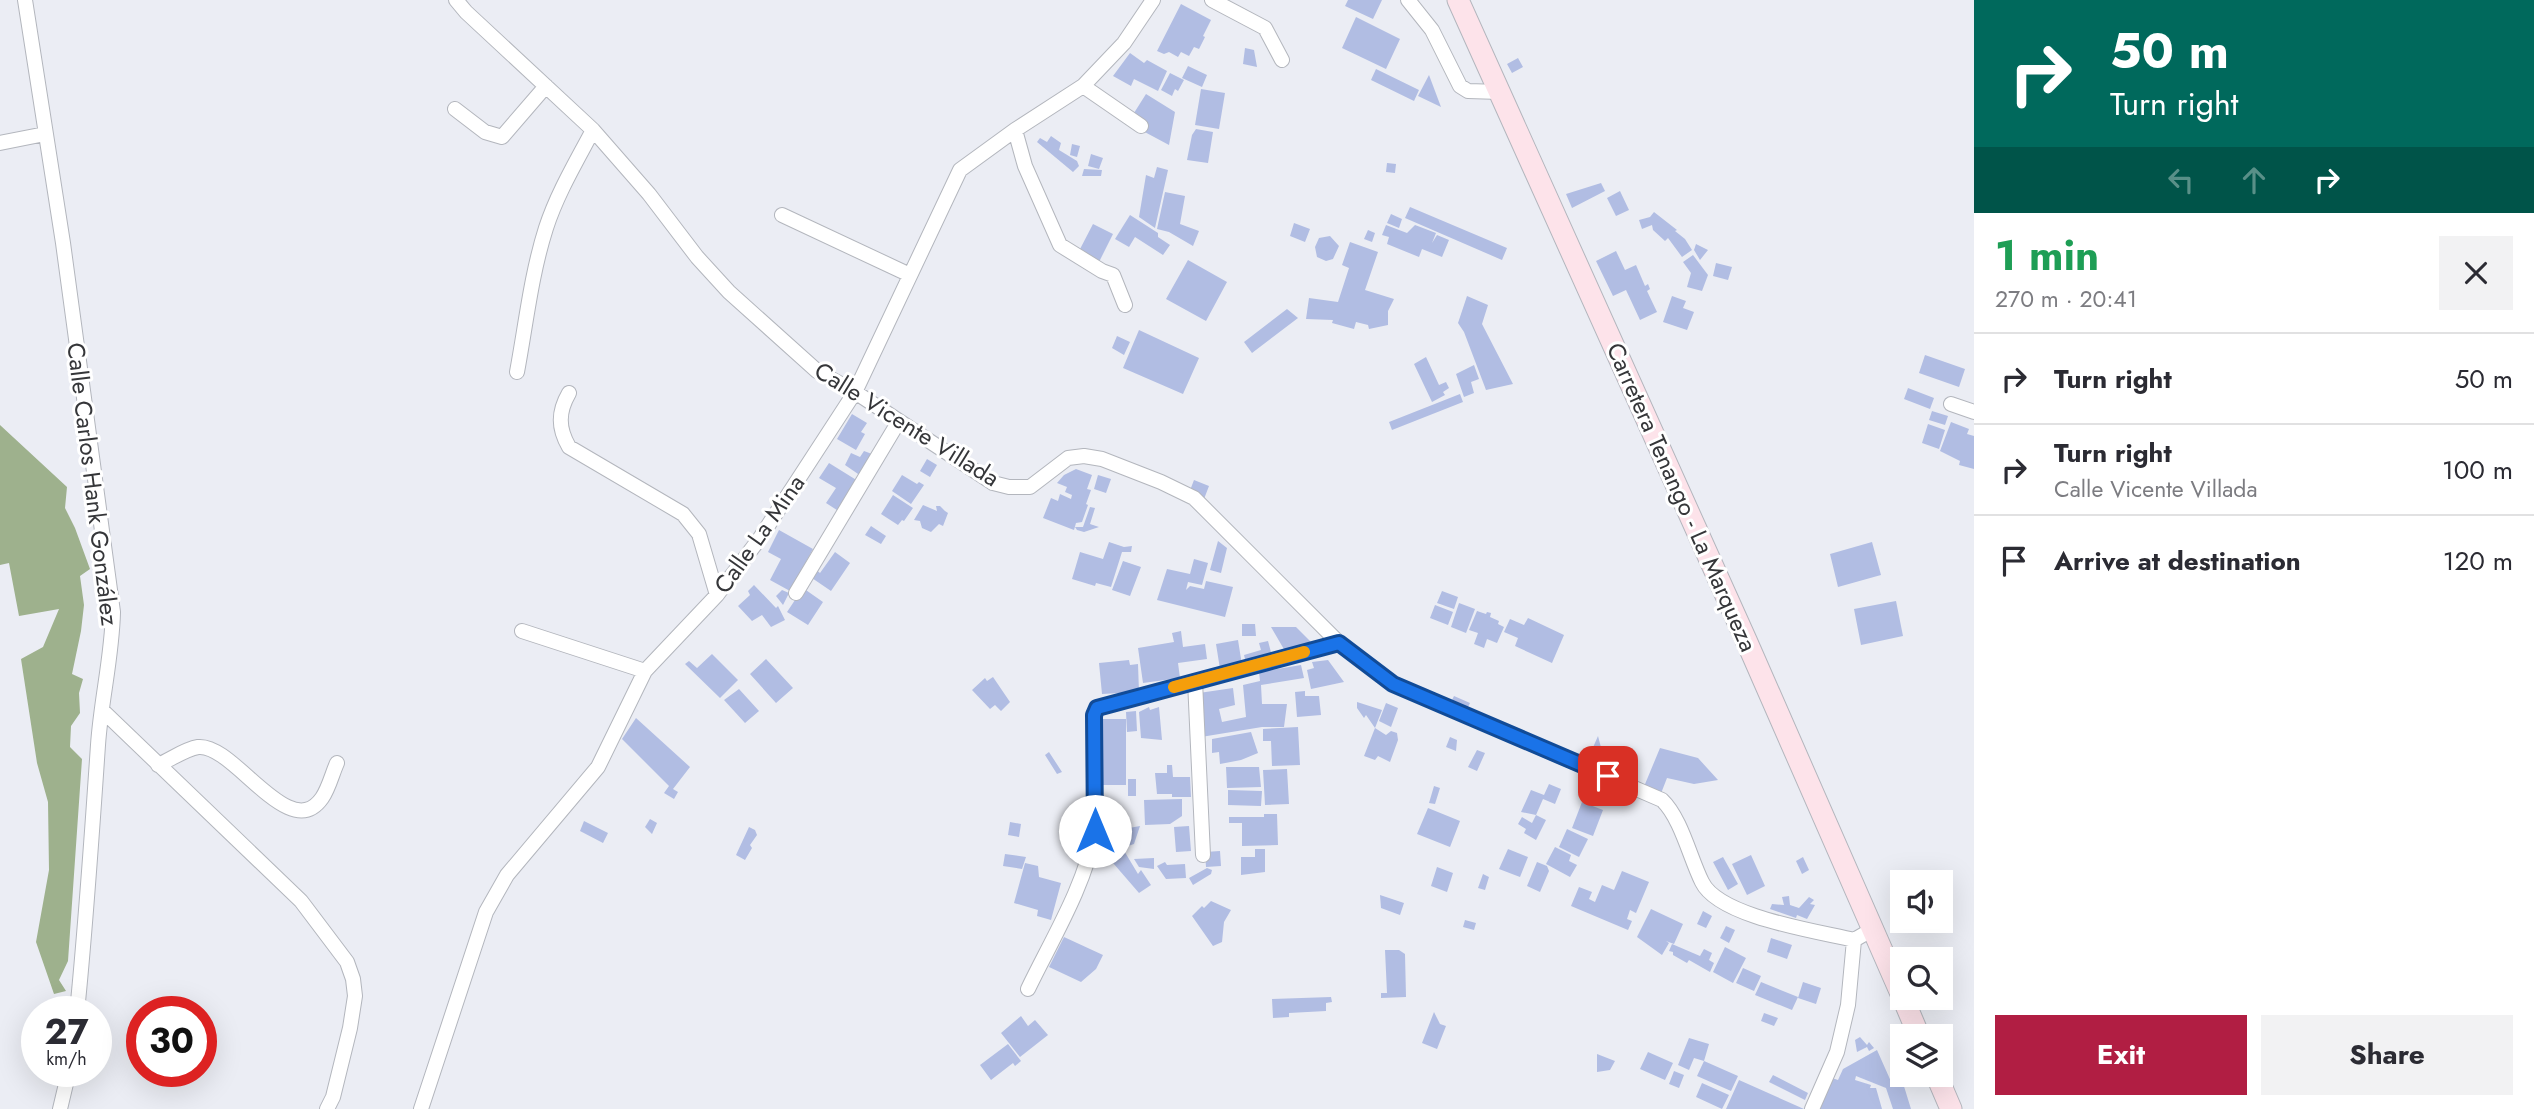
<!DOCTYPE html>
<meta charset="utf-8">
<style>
body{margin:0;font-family:Jost,sans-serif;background:#f2f2f3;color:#2b2b33;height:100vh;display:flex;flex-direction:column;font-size:26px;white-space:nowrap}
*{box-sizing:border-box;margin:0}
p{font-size:23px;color:#7c7c81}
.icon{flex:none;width:38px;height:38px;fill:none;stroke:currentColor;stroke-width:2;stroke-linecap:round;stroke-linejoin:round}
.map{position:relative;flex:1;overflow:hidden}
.details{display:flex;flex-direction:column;background:#fff;width:560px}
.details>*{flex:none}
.guide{background:#00695c;color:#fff;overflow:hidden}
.buttons{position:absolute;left:1890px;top:870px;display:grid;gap:14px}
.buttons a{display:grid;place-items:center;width:63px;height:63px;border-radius:0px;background:#fff;box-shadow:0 7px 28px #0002;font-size:35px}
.speed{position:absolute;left:21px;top:996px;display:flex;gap:14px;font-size:35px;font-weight:700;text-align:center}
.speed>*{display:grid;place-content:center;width:91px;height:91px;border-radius:50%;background:#fff;box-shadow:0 7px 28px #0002;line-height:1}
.speed small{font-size:18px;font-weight:400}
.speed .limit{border:10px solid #d22;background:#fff;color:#111}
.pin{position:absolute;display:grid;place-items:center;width:60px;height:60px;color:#fff;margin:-30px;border-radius:14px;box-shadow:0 4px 10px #0006}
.me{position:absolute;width:77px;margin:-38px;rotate:0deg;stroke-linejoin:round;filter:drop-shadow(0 0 5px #0008)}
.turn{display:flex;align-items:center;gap:24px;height:147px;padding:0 21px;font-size:32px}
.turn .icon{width:91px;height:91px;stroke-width:2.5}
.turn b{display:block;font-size:49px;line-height:60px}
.lanes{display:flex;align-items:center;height:66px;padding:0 21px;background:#0003;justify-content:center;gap:35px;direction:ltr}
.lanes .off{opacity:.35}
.round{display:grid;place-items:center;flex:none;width:74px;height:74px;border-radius:0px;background:#f2f2f3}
.headline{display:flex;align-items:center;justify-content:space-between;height:119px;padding:0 21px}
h1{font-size:42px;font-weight:700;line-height:52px;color:#1e9e55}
.cta{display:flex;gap:14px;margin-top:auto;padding:14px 21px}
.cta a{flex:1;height:80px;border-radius:0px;background:#b11e43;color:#fff;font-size:28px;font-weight:700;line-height:80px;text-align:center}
.cta a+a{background:#f2f2f3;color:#2b2b33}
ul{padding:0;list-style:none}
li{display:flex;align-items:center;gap:21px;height:91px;padding:0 21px;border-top:2px solid #e1e1e2}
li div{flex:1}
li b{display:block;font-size:26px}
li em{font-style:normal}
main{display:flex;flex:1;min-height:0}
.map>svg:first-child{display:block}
</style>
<main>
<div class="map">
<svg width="1974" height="1109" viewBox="0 0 1974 1109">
<rect width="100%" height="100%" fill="#ebedf4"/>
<path fill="#9eb18d" d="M0,425L67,487L65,508L75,528L90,569L80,576L84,605L81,631L72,674L83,679L79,693L80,713L71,726L70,747L82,759L68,961L59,980L66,991L54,994L36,942L49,870L48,802L37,763L21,659L43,647L59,609L19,616L9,563L0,565Z"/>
<path fill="#b1bde3" d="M1348,0H1382L1373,19L1345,6Z
M1181,4L1211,20L1203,36L1205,37L1199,49L1194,47L1189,56L1181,52L1178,57L1169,52L1164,54L1157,51Z
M1356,17L1400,39L1386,69L1342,48Z
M1245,48L1254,50L1257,67L1243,64Z
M1130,53L1144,63L1147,60L1167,71L1158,91L1134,79L1131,86L1113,76Z
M1518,58L1523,67L1512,73L1507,64Z
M1188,66L1207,75L1202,87L1182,78Z
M1376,69L1419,90L1414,101L1371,80Z
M1170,73L1184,80L1178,91L1175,89L1172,96L1161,90Z
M1429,75L1441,107L1418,96Z
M1201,89L1225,93L1219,129L1195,125Z
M1146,94L1175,112L1169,145L1141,130L1134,113Z
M1196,129L1213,132L1208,163L1187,160L1192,135Z
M1051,136L1061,143L1059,150L1077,161L1079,166L1073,172L1037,142L1040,138L1047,142Z
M1072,144L1080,146L1077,157L1070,155Z
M1091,154L1103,158L1099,169L1088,166Z
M1387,163L1396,164L1395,173L1386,172Z
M1157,167L1168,170L1155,228L1139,217L1146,175L1154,178Z
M1084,169L1102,170L1101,176H1082Z
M1601,183L1605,191L1572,208L1566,194Z
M1620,191L1629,210L1616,216L1607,198Z
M1165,192L1185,196L1180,224L1199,231L1193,246L1169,232L1157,229Z
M1410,207L1507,248L1502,260L1405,218Z
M1654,212L1677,230L1675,231L1685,239L1692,250L1682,257L1668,238L1665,241L1653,230L1652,225L1642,229L1639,220L1650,217Z
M1391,214L1402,219L1399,228L1387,223Z
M1130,215L1158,233V237L1170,245L1163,255L1135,237L1129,247L1115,239Z
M1294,223L1310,229L1305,242L1290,236Z
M1093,224L1113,234L1099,262L1079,251Z
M1386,225L1407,233L1415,225L1436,233L1432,243L1437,235L1449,240L1442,257L1422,249L1419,257L1387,244L1389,237L1382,235Z
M1368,230L1375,233L1372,242L1364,239Z
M1330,236L1339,246L1333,259L1326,261L1317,257L1315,247L1319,238Z
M1350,242L1378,252L1365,290L1394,299L1388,311V325L1369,329L1368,325L1356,322L1354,329L1332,323L1333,320L1306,319L1309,298L1338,302L1349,268L1342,265Z
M1696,244L1708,250L1700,260L1694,250Z
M1616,251L1625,270L1636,265L1645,286L1648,284L1650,289L1647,291L1657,312L1640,320L1626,290L1613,296L1596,261Z
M1693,255L1708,275L1702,291L1687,287L1691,273L1683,262Z
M1188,260L1227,282L1206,321L1166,299Z
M1716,263L1732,267L1728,280L1713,276Z
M1467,296L1488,305L1482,324L1513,384L1486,390L1464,332L1458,323Z
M1672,296L1686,301L1683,308L1694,312L1687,330L1663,322Z
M1287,309L1298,318L1252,353L1244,342Z
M1139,330L1199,358L1183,394L1123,368Z
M1117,336L1130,342L1124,355L1112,348Z
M1925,355L1965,369L1959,387L1919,373Z
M1426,357L1439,385L1446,382L1449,388L1443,392L1445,395L1432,402L1414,364Z
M1474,365L1479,379L1471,382L1474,393L1464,397L1456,374Z
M1908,388L1934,398L1930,409L1904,399Z
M1460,394L1463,402L1392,430L1389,422Z
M1932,411L1948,416L1945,425L1929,420Z
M852,414L867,423L861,432L865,434L856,450L837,439Z
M1951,422L1969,429L1967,434L1974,436V469L1959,465L1960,461L1940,451Z
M1928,424L1945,430L1939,449L1922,443Z
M864,451L872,454L861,476L845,465L851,453L860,457Z
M927,459L937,465L930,477L920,471Z
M829,463L858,481L840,512L826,503L836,488L819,478Z
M1076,469L1092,475L1087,489L1091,490L1086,504L1088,505L1082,522L1076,523L1074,530L1043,518L1051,498L1058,501L1060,494L1071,499L1072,495L1065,492L1067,487L1057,483L1064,475Z
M902,475L917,484L919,482L924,485L911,504L892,491Z
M1098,475L1111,479L1106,493L1094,489Z
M1194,480L1209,486L1204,499L1189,493Z
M893,495L913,508L904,521L902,520L898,525L881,514Z
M923,505L937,511L936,506H940L945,511L948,513L943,526L939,524L931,532L922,528L920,521L914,520Z
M1090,507L1095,508L1090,524L1099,527L1084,532L1077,530L1075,527H1083Z
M871,526L886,536L881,544L865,535Z
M779,530L813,549L790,591L770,580L781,559L768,552Z
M1218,541L1227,548L1221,573L1210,570Z
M1109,542L1124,547L1132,546L1131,552H1122L1111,587L1096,583L1095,586L1072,579L1080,552L1103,559Z
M1872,542L1881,575L1838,587L1830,554Z
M835,552L850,563L831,591L809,576L814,568L820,573Z
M1194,559L1208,563L1202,585L1188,582L1186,590L1190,586L1204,589L1206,581L1233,587L1225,617L1157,600L1167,569L1190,574Z
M1123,561L1141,567L1130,596L1112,590Z
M754,585L776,608L778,606L785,620L771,627L762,615L752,621L738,606L750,595L748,591Z
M803,588L823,602L808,625L787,612Z
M782,590L789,593L783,605L776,596Z
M1442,591L1458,597L1454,609L1437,603Z
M1896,601L1903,636L1861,645L1854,609Z
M1459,603L1475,609L1466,633L1451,627Z
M1435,605L1453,612L1448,625L1430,618Z
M1477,611L1486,614L1487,612L1491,613L1490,617L1499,621L1498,624L1504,627L1497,643L1487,639L1484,648L1474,644L1478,633L1469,630Z
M1528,618L1564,635L1552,663L1515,646L1518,638L1504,632L1510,619L1524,625Z
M1242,624H1255L1256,636H1242Z
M1271,627H1296L1313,644L1285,651Z
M1181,631L1183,647L1205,644L1207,659L1178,663L1180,678L1143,683L1138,648L1174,642L1172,633Z
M1238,640L1242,665L1220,669L1216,644Z
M1268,641L1272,656L1246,663L1244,655L1261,650L1259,643Z
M712,654L738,680L720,698L685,664L689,661L697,668Z
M766,659L793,688L776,703L750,674Z
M1129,660L1130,665L1138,664L1139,692L1102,694L1099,663Z
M1328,660L1344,682L1311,689L1307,670L1314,668L1312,662Z
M1301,665L1304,678L1261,685L1262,704H1287L1284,727H1262L1201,737L1199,693L1233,688L1235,705L1219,709L1222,722L1246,717L1243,685L1260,681L1259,672Z
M993,677L1010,702L1001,711L995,705L990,709L972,690L985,678L987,681Z
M739,689L759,711L745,723L724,700Z
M1305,691V696H1319L1321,715L1297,717L1295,692Z
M1454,696L1470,703L1465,713L1449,706Z
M1357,702L1382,710L1375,728L1366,715L1364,718L1357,708Z
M1386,703L1398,708L1391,727L1379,721Z
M1149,707L1150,710L1159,707L1162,740L1141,738L1139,712Z
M1136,711L1137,731L1127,732L1126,712Z
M636,718L690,767L673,789L678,792L674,799L664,793L669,786L622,739Z
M1100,719H1126V785H1100Z
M1298,727L1300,765L1272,766L1271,741H1263V729Z
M1375,728L1386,735L1391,731L1397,733L1398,740L1390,762L1378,756L1375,760L1364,756Z
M1251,732L1258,753L1241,760L1220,764L1219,752L1212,753V739Z
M1598,736L1608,774L1579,761L1581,756L1588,759Z
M1450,737L1457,740L1456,751L1446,747Z
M1660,748L1698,758L1718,780L1694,784L1667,778L1660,796L1643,789Z
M1477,750L1485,753L1477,771L1468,767Z
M1049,752L1062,772L1057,774L1045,755Z
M1167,765H1172L1173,777H1190L1191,797H1172V794H1157L1155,773H1167Z
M1226,767H1259L1261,787L1227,788Z
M1287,769L1289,804L1265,805L1263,770Z
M1128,779H1136V796H1128Z
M1549,784L1561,789L1555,804L1543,799L1536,815L1521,812L1531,790L1544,795Z
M1434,786L1440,788L1435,804L1429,803Z
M1228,790L1262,791L1261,806L1228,805Z
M1182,799V816L1170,824L1145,825L1144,800Z
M1582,802L1603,810L1593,836L1572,828Z
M1428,808L1460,821L1450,847L1417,834Z
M1264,814H1277L1278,845L1242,846V823H1229V817H1264Z
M1536,815L1546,820L1536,840L1524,833L1526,829L1518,824L1522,817L1532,823Z
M650,819L657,823L652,834L645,827Z
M584,821L608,833L603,843L580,831Z
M1010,822L1021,824L1019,837L1008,835Z
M1128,823L1129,828L1140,826L1134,844L1125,847L1110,828Z
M1189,826L1191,851L1176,852L1174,827Z
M749,827L755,830L757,835L750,845L752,848L745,860L736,855Z
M1567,829L1588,839L1579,857L1559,847Z
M1120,844L1138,874L1141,870L1151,885L1139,893L1107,856Z
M1555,847L1571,855L1569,861L1577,865L1570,877L1546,864Z
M1255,849H1265V872L1241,875V857H1255Z
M1508,849L1528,857L1520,877L1499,869Z
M1220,851L1221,866L1206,867L1205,852Z
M1005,854L1026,857L1022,869L1003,866Z
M1751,855L1765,886L1747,895L1732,864Z
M1723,857L1738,884L1728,890L1713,862Z
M1803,857L1809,870L1802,874L1796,861Z
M1154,858V869L1139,867L1134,859Z
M1165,862L1167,865L1185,864L1186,878L1166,879L1157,866Z
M1537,862L1547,866L1549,871L1540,892L1527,886Z
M1025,863L1038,866L1039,877L1061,883L1051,920L1037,916L1038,910L1014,903Z
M1437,867L1453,873L1447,892L1431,886Z
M1207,868L1212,870L1211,874L1193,885L1189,878Z
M1622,871L1649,882L1636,913L1630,910L1627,919L1632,921L1628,930L1571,906L1579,887L1592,892L1589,899L1595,902L1602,885L1614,890Z
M1483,874L1489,877L1485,890L1478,888Z
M1949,884L1951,895L1941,897V886Z
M1380,895L1404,903L1400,915L1381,908Z
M1789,896L1790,905L1799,908L1809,897L1814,900L1810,904L1815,905L1807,919L1797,915L1796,918L1770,909L1772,904L1784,905L1782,897Z
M1211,901L1231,910L1224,922L1222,942L1213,946L1192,916L1202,906L1204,908Z
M1651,909L1683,924L1674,944L1666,941L1669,943L1662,955L1637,937Z
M1703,911L1712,916L1706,928L1697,924Z
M1465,920L1476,923L1474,930L1463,927Z
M1726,926L1735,930L1729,943L1720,938Z
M1064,937L1103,955L1096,969L1081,982L1049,967Z
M1771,938L1792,945L1787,959L1767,952Z
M1672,944L1700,956L1704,949L1712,953L1709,960L1714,963L1710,972L1689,960L1687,963L1673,955V952L1669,951Z
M1725,947L1746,958L1733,983L1713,972Z
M1385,950H1399L1405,954L1406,997L1381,998V993H1387Z
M1743,968L1761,976L1754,991L1736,983Z
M1761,982L1798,997L1792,1010L1755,995Z
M1803,982L1821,988L1816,1004L1798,998Z
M1331,997L1332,1002L1326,1003V1011L1289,1013V1017L1273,1018L1272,999Z
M1434,1012L1440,1024L1446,1026L1437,1049L1422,1043Z
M1764,1013L1778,1018L1774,1026L1761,1021Z
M1021,1016L1028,1026L1035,1020L1048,1035L1020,1057L1001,1033Z
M1860,1037L1867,1045L1869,1042L1874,1048L1869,1051L1867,1047L1857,1052L1855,1040Z
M1689,1038L1709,1044L1704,1061L1694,1058L1689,1070L1678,1065Z
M1008,1044L1021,1061L1015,1066L1013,1063L991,1080L980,1065Z
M1877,1050L1893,1086L1903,1083L1911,1109H1893L1886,1088L1856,1076L1855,1080L1871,1085L1870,1088H1876L1882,1109H1813L1832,1078L1838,1080L1843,1069Z
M1648,1052L1673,1063L1665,1080L1640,1069Z
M1597,1054L1615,1061L1610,1070L1597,1072Z
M1704,1061L1738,1076L1731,1091L1697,1076Z
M1674,1071L1684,1075L1679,1088L1669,1084Z
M1773,1075L1808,1093L1805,1100L1769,1082Z
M1739,1080L1804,1109H1726Z
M1702,1083L1729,1095L1722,1109L1696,1097Z"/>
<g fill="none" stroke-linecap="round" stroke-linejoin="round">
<defs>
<path id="street" d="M25,0L63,243L113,612C112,657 101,700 98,745C92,834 86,923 77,1012
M456,0L466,12L593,130L649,194L697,257L729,292L817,371L855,392L993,483L1009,487H1030L1068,458L1084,456L1102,459L1161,482L1194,498L1339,643L1393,684L1662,800C1681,818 1690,858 1702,882C1719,917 1816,931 1854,940L1873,929
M1212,0L1265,28L1282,60
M1408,0L1432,30L1460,86L1468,91L1500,92
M1083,86L1141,126
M455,109L485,132L502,137L546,86
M1015,130L1025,166L1060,245L1102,271L1113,275L1125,305
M0,143L45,134
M782,215L910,275
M517,372C526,324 531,275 546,228C557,194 576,162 593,130
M569,393C558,412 558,428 569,447L683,514L699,534L717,595
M1951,404L1974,412
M796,593L899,421
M522,631L645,671
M1195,681L1203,855
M103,711L301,901L347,962L353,979L355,996L350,1028L333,1097L327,1109
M158,765C170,760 185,749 198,747C234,743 289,845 322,798C329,788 332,774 337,763
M1028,989C1052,939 1085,886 1095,831L1094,715L1097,708L1339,643
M60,1109L69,1071
M421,1109L486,912L507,875L598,767L645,671L717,595L760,538L855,392L960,170L1015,130L1083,86L1124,43L1153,0
M1812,1109L1837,1052L1848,1005L1854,940"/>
<path id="secondary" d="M1458,0L1746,640L1902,996
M1903,998L1919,1036
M1936,1074L1951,1109"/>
</defs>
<use href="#street" stroke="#b3b6bd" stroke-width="16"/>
<use href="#secondary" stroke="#b3b6bd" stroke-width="23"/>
<use href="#street" stroke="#fff" stroke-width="14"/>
<use href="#secondary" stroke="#fde3ea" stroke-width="21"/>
</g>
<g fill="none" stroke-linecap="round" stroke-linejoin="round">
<defs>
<path id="route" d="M1095,831L1094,715L1097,708L1339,643L1393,684L1608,776"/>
</defs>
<use href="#route" stroke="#114b97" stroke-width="18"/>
<use href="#route" stroke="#1a73e8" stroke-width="12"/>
<path stroke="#f59e0b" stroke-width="12" d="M1174,687L1304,652"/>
</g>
<g text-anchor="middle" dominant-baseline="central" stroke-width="6" stroke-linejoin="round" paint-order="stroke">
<g font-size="24" fill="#353639" stroke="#fff">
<text transform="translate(907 424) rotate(32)">Calle Vicente Villada</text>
<text transform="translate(93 484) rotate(83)">Calle Carlos Hank González</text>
<text transform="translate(1682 497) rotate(66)">Carretera Tenango - La Marqueza</text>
<text transform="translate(759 534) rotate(-55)">Calle La Mina</text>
</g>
</g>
</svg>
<div class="buttons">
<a><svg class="icon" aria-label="sound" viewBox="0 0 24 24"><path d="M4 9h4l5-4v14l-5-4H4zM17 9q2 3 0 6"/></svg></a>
<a><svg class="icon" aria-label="search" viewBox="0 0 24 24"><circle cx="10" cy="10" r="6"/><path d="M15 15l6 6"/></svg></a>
<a><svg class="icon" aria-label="layers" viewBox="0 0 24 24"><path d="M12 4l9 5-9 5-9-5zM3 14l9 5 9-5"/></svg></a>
</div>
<div class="speed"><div>27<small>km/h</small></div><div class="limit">30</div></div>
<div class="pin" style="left:1608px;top:776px;background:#d93025"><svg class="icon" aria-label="arrive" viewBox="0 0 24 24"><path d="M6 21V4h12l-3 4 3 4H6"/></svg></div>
<svg class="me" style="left:1095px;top:831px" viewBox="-20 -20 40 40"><circle r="19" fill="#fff"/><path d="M0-13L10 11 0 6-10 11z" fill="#1a73e8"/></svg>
</div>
<section class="details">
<div class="guide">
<div class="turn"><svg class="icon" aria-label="right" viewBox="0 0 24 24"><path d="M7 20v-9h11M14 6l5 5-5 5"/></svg><div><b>50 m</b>Turn right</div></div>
<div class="lanes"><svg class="icon off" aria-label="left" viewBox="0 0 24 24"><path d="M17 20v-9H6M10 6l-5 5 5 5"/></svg><svg class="icon off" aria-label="ahead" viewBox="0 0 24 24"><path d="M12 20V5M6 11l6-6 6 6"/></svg><svg class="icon" aria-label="right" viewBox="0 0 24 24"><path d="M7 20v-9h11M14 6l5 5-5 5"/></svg></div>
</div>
<div class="headline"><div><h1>1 min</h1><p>270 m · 20:41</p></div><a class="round"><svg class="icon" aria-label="close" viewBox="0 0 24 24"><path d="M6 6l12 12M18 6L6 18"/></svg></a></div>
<ul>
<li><svg class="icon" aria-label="right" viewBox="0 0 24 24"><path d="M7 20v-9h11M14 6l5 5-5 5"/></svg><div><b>Turn right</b></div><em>50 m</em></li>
<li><svg class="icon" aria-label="right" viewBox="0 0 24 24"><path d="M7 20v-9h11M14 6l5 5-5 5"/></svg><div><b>Turn right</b><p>Calle Vicente Villada</p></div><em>100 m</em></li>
<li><svg class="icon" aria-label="arrive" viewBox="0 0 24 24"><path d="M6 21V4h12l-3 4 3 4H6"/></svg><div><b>Arrive at destination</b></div><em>120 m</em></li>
</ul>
<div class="cta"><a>Exit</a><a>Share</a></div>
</section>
</main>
